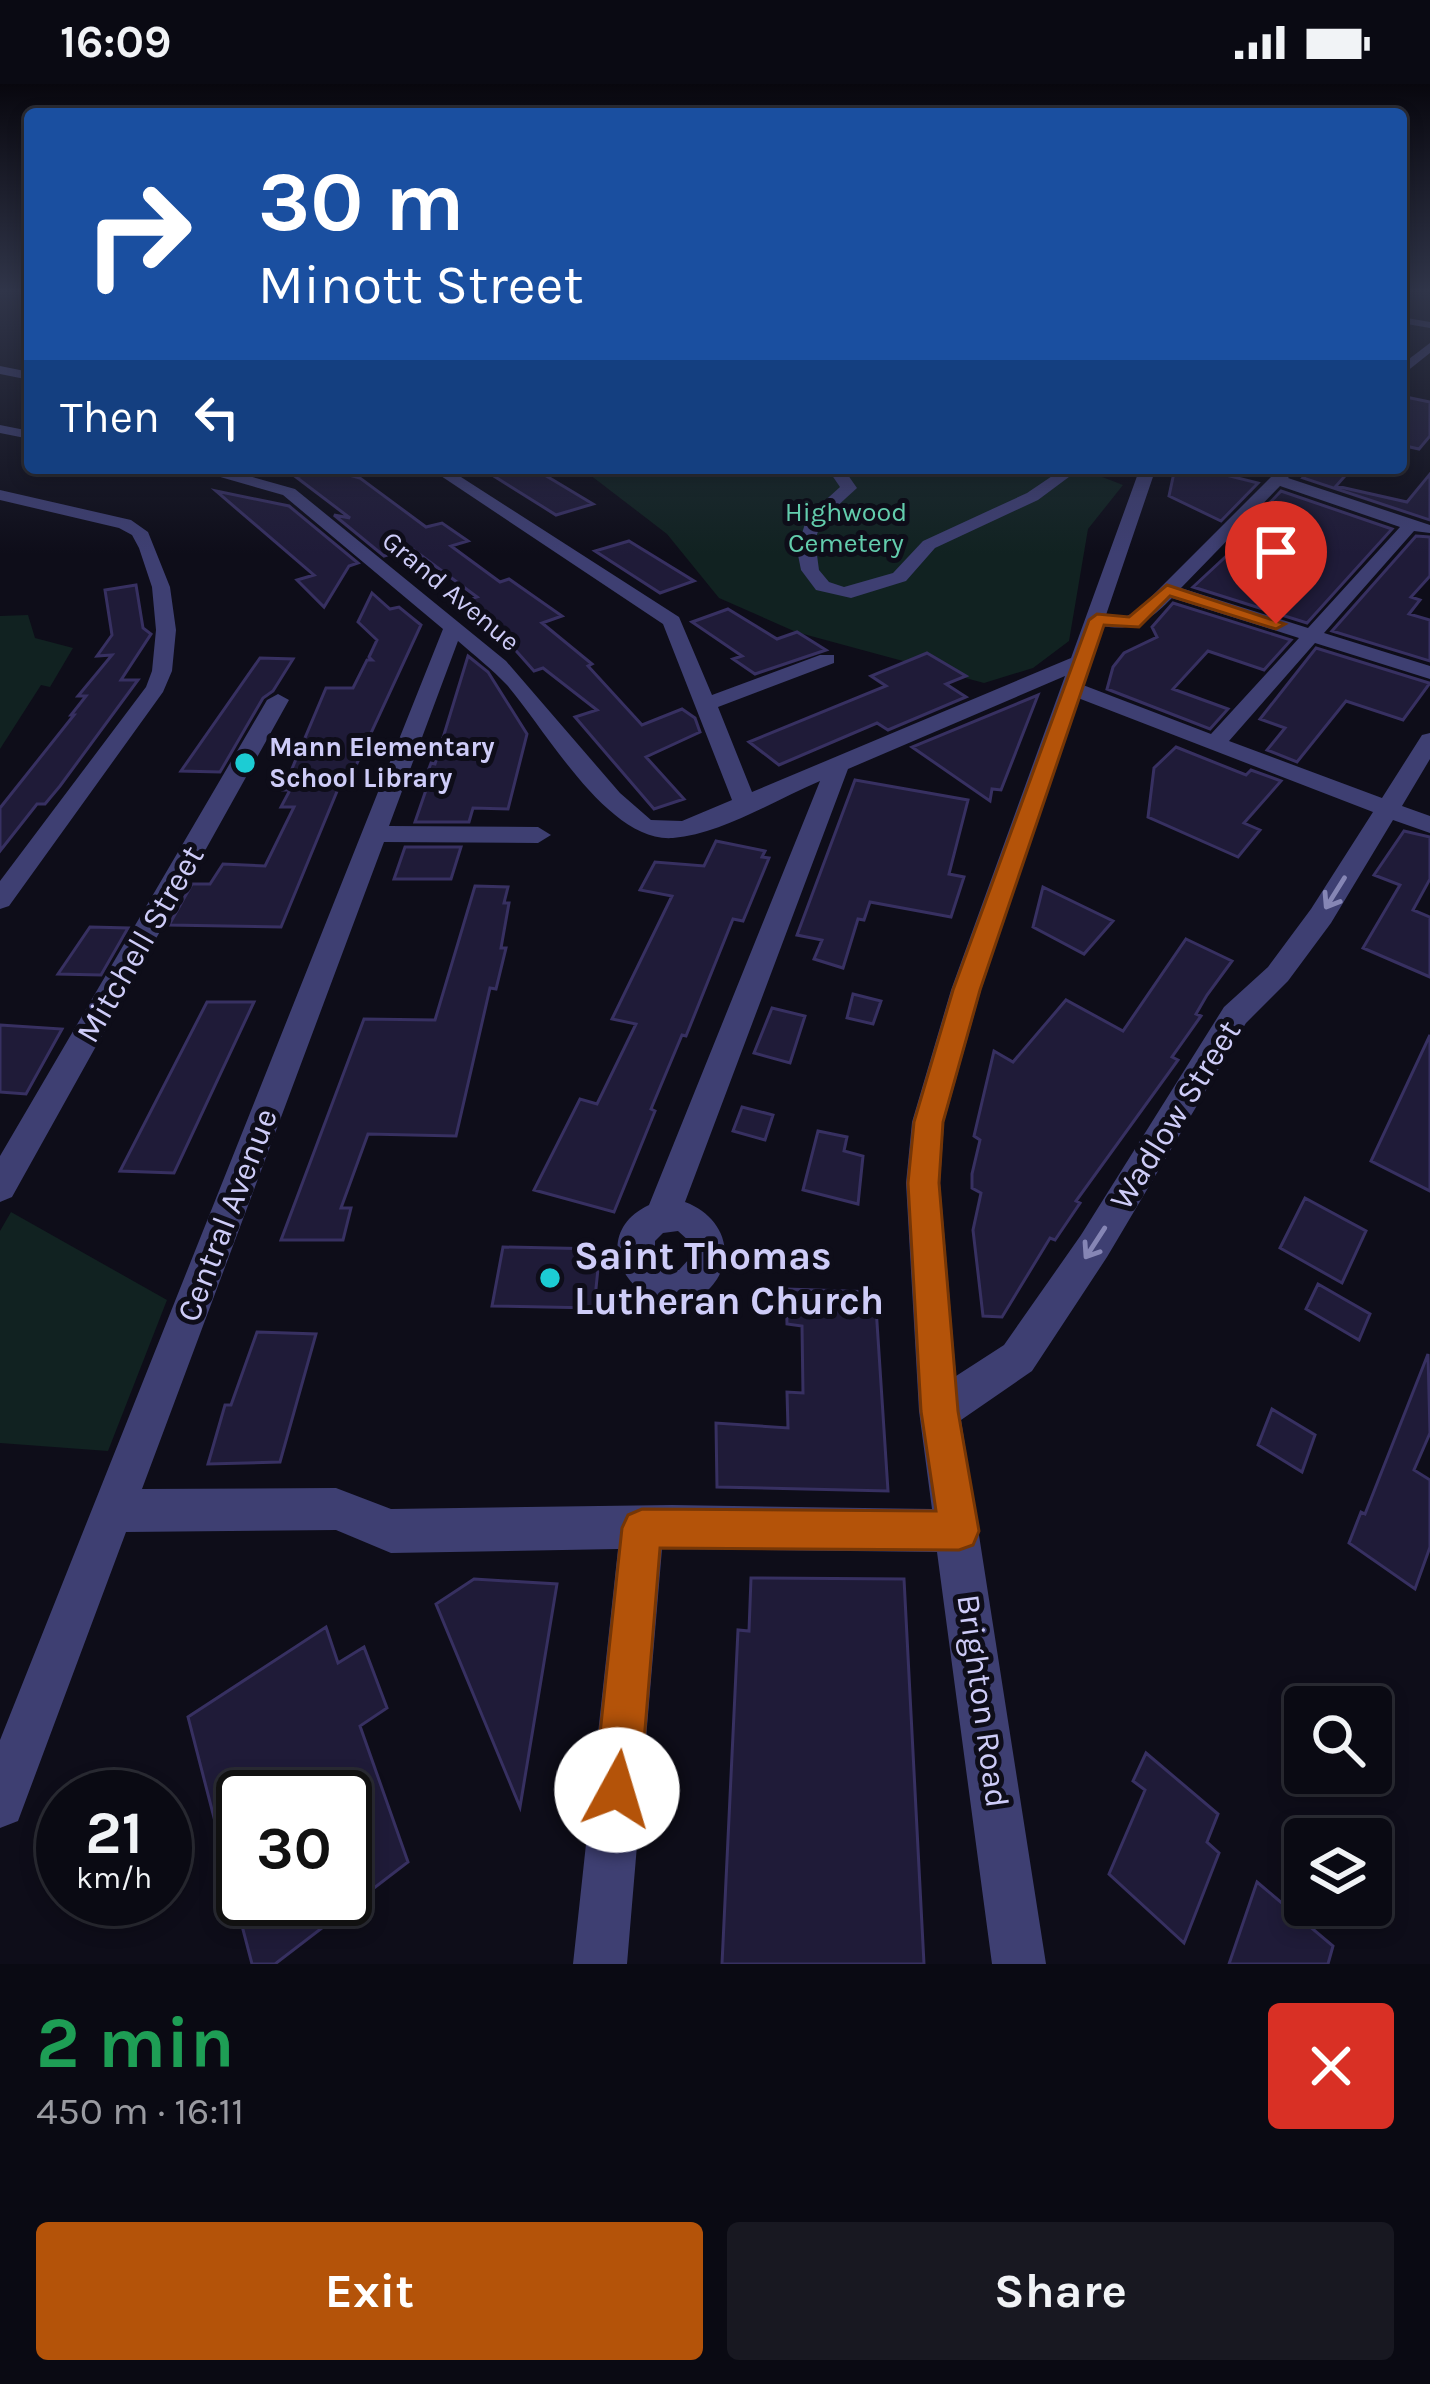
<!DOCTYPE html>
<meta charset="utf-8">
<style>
body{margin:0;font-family:Karla,sans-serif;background:#181821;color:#f1f3f6;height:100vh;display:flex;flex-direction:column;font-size:45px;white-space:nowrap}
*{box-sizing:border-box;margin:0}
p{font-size:39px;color:#999aa0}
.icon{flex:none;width:66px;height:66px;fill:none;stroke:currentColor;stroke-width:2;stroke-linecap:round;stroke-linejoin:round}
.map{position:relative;height:1880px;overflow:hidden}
.details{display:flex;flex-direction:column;background:#0a0a13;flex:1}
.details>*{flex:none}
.banner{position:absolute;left:24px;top:24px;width:1383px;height:366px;border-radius:12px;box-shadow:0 6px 18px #0003,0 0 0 3px #2a2b33;background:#1a4fa0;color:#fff;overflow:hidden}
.fabs{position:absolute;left:1284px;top:1602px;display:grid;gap:24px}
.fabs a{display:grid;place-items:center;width:108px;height:108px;border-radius:12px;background:#0a0a13;box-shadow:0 6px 18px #0003,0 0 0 3px #2a2b33;font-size:60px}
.speed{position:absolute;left:36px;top:1686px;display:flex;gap:24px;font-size:60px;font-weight:700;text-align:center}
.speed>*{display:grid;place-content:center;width:156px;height:156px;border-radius:50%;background:#0a0a13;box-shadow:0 6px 18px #0003,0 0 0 3px #2a2b33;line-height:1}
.speed small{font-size:30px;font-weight:400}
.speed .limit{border:6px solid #111;border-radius:18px;background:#fff;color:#111}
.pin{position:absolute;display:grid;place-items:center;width:102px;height:102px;color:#fff;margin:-123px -51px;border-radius:50% 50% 50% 0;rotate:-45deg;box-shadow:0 0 12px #0007}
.pin .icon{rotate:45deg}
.me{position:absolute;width:132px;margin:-66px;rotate:6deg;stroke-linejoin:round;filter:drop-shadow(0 0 9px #0008)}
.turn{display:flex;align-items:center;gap:42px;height:252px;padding:0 36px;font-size:54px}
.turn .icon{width:156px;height:156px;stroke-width:2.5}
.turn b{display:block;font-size:84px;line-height:102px}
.then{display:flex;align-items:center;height:114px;padding:0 36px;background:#0003;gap:24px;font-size:45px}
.round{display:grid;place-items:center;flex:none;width:126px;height:126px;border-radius:12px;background:#181821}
.head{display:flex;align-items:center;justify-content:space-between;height:204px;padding:0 36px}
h1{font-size:72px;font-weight:700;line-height:90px;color:#1e9e55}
.button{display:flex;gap:24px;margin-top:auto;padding:24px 36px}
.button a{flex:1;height:138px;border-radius:12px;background:#b45309;color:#fff;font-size:48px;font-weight:700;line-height:138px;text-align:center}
.button a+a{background:#181821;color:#f1f3f6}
.status{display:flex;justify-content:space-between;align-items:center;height:84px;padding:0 60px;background:#0a0a13;direction:ltr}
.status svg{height:33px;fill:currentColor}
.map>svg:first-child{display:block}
</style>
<div class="status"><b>16:09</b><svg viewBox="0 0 49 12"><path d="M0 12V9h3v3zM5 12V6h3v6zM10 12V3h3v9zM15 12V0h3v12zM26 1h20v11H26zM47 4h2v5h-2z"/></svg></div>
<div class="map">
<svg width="1430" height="1880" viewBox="0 0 1430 1880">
<rect width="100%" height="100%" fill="#0e0d19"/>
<path fill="#112221" d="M581,384H1079L1123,401L1088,445L1069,557L1033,584L984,599L796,548L719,514L667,450Z
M28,531L35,554L73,564L50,603L41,601L0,665V532Z
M11,1128L167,1216L108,1367L0,1359V1147Z"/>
<path fill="#1f1b38" stroke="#373061" stroke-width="3" d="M1401,312L1430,318V352L1419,365L1401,361Z
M324,384L360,394L426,443L442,439L468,457L451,462L500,498L509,495L562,532L542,539L592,580L588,582L642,641L682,625L695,634L700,648L646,673L684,715L654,725L575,633L597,626L543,584L534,587L470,515L477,513L411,464L384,472L334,431L350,434L296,393Z
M481,384H533L593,420L556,431Z
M1175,384H1198L1258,399L1221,437L1169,412Z
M1313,385L1345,392L1336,402L1407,418L1430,390V436L1303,394Z
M216,407L289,422L358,479L349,482L324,523L297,496L314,491Z
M1281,407L1392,445L1307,539L1193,503L1250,450L1243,447Z
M1416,452L1430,453V492L1411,513L1420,516L1409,530L1430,536V577L1332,547Z
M629,457L694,497L660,509L595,467Z
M136,501L143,544L151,550L121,596H138L60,702L45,720H37L0,767V724L74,631H71L86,612H78L112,571L97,572L112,551L105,506Z
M372,509L390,525L399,523L421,541L353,688H345L281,843L169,841L192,800H210L223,780L265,782L294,723H281L290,706H283L326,604H353L367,576H372L369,573L377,556L358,538Z
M1173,519L1291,556L1264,586L1208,567L1173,605L1228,625L1210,645L1107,605L1113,583L1124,569L1157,553L1152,543Z
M728,525L777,555L797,548L826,566L755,590L733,575L742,572L692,538Z
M1316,564L1429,599H1430L1403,636L1346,617L1297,678L1267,666L1285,644L1260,635Z
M927,569L966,592L946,600L966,613L888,646L877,639L779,681L749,658L886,602L871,592Z
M468,572L488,588L527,650L508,725L473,724L469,738H415L426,706H421L431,679L435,680Z
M260,574L293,575L273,607L263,614L220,688L181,687Z
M1038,611L1001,706L992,705L990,717L912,663Z
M1176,663L1246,691L1251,686L1281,697L1244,739L1260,746L1238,773L1148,733L1154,684Z
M855,696L968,716L949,790L964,793L951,833L870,818L864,836L858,835L843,884L814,875L822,856L797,851Z
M1404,747L1430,753V795L1413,826L1430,833V893L1363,864L1400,801L1374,791Z
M716,757L765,767L762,773L769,774L743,837L733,835L686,952L682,951L651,1025L655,1027L614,1128L534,1106L580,1015L597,1020L636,940L612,935L672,812L640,806L655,778L704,782Z
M405,763H461L451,795H394Z
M475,802L508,803L504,819H509L501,864H506L496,905L490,904L456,1052L368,1050L341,1124H351L343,1156H281L364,935L435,936Z
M1043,803L1113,837L1084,870L1033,843Z
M90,843L128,844L101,891L58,890Z
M1186,855L1232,877L1207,911L1196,930L1201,932L1172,973L1178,976L1076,1117L1080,1119L1055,1156L1050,1154L1002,1233L983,1232L973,1146L981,1109L972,1104V1090L980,1056L974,1052L994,967L1013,978L1066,916L1123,947Z
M853,910L881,917L873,940L847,934Z
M207,918H254L174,1089L120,1087Z
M772,924L805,932L790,979L754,969Z
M0,941L62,945L26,1010L0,1008Z
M1430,951V1107L1371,1077Z
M742,1023L773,1031L765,1056L733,1047Z
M818,1047L847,1053L844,1067L863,1072L858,1120L803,1106Z
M1305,1114L1366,1147L1342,1199L1280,1164Z
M503,1163L600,1165L594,1224L492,1222Z
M1318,1200L1370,1230L1359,1256L1306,1225Z
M786,1205L875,1208L888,1407L717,1403L716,1339L788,1344L787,1308L803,1309L802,1242L787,1240Z
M257,1248L316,1250L280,1378L208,1380L225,1321H231Z
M1428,1270L1430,1349L1414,1386L1430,1396V1463L1415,1505L1349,1459L1361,1428L1365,1430Z
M1272,1325L1315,1351L1302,1388L1258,1361Z
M751,1494L904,1495L924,1880H722L738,1546L749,1547Z
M474,1495L557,1500L520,1723L436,1520Z
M326,1543L338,1579L364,1563L387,1624L360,1642L408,1778L275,1880H252L235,1815H345V1713H243V1810L234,1811L188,1633Z
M1146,1669L1218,1730L1207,1758L1219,1769L1184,1859L1109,1790L1145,1706L1133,1697Z
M1257,1798L1333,1862L1328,1880H1229Z"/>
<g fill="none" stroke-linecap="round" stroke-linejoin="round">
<path fill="#3e3f72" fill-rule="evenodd" d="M1401,233L1430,238V244L1401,239Z
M1430,259V269L1401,292V281Z
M0,282L30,288V296L0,290Z
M0,341L30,347V355L0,349Z
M189,384H220L295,405L506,577L620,709L651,736L682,737L732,716L663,540L429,384H447L679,533L712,611L820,571H834V579L718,623L752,708L1071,574L1140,384H1156L1106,531L1122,534L1136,528L1280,384H1297L1288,394L1430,441V449L1414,447L1324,549L1430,582V595L1315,559L1229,657L1382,714L1422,651L1430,649V675L1402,722L1430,732V749L1393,736L1331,839L1288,897L1246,939L1107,1173L1032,1287L961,1336L1046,1880H992L937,1468L662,1465L627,1880H573L618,1465L391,1469L336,1446L126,1448L18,1737L0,1744V1656L443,545L283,411ZM1280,402L1400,443L1308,544L1181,504ZM1172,514L1299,554L1211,650L1083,601L1103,542C1135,548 1150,536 1172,514ZM458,557C475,572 492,585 507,601C546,646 608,759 673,754C722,750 775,716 820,697L649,1121C594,1147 618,1208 668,1220L705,1209C740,1178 726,1133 685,1118L848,685L1065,592L951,906L912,1038L906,1099L919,1327L932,1425L672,1421L391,1425L336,1404L142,1405L384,758L538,759L551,751L538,743L389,742ZM1078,614L1373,728L1311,825L1268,883L1224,923L1081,1151L1004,1261L956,1292L940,1099L944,1038L981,906ZM678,1147L689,1157V1175L679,1186H665L655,1175V1157L663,1149Z
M827,384H843L857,404L822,436L815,456L819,486L829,498L844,503L893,489L923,457L1027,409L1064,384H1081L1038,416L935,464L906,497L851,514L816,506L801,486L797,466L807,433L840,403Z
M0,406L131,436L148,448L170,503L176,546L172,587L163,608L9,822L0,825V797L146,603L152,587L156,546L152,503L139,464L132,451L119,444L0,416Z
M278,610L289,616L12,1113L0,1118V1072L267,616Z"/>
</g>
<defs><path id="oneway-shaft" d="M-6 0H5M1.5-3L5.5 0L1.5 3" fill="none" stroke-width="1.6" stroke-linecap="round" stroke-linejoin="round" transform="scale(3)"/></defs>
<g stroke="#8686b5">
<use href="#oneway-shaft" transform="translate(1335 809) rotate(122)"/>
<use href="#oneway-shaft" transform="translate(1095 1159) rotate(123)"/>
</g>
<linearGradient id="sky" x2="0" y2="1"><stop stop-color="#08070e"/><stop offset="0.44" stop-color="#303549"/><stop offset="1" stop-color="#303549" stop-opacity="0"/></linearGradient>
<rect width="1430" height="470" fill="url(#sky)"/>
<path fill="#b45309" stroke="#753606" stroke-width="3" d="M1167,501L1285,540L1276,545L1170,512L1139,543L1104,541L980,906L943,1038L939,1099L958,1327L979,1447L973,1461L959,1466L660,1464L640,1706L633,1722L617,1729L601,1722L594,1706L622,1444L628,1431L642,1425L936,1427L921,1327L908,1099L914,1038L953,906L1089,536L1097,530L1129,533Z"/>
<g fill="#1cccd4" stroke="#0e0d19" stroke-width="4.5">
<circle cx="245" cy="679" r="12"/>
<circle cx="550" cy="1194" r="12"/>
</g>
<g text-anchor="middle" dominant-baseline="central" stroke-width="10" stroke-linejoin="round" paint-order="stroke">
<g font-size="27" fill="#63cdad" stroke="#0e0d19">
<text x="846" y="428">Highwood<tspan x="846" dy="31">Cemetery</tspan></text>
</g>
<g font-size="27" fill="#ceccf8" stroke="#0e0d19">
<text transform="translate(451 507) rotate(40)">Grand Avenue</text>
</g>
<g font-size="27" font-weight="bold" fill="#ceccf8" stroke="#0e0d19" text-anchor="start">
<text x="269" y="663">Mann Elementary<tspan x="269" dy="31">School Library</tspan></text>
</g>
<g font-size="33" fill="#ceccf8" stroke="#0e0d19">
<text transform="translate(140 860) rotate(-60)">Mitchell Street</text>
<text transform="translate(1175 1031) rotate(-58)">Wadlow Street</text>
<text transform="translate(227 1131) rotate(-69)">Central Avenue</text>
<text transform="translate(983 1617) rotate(82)">Brighton Road</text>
</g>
<g font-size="39" font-weight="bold" fill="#ceccf8" stroke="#0e0d19" text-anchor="start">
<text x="574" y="1172">Saint Thomas<tspan x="574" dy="45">Lutheran Church</tspan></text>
</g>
</g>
</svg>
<div class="fabs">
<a><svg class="icon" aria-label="search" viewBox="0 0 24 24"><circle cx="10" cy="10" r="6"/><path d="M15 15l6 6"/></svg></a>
<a><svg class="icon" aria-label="layers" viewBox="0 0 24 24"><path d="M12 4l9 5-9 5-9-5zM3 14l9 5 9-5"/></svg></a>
</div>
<div class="speed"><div>21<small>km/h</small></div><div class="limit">30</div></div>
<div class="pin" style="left:1276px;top:540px;background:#d93025"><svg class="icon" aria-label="arrive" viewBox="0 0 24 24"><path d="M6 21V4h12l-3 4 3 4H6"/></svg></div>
<svg class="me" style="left:617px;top:1706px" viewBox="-20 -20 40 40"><circle r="19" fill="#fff"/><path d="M0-13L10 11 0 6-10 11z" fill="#b45309"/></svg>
<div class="banner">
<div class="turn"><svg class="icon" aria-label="right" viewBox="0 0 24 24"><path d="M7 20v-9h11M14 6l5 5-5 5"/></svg><div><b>30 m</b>Minott Street</div></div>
<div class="then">Then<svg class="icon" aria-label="left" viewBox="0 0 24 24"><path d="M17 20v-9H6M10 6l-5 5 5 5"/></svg></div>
</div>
</div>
<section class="details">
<div class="head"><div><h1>2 min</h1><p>450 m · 16:11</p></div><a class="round" style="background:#d93025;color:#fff"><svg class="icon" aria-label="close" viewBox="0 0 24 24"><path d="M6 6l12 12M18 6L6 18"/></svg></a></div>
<div class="button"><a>Exit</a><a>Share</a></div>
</section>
